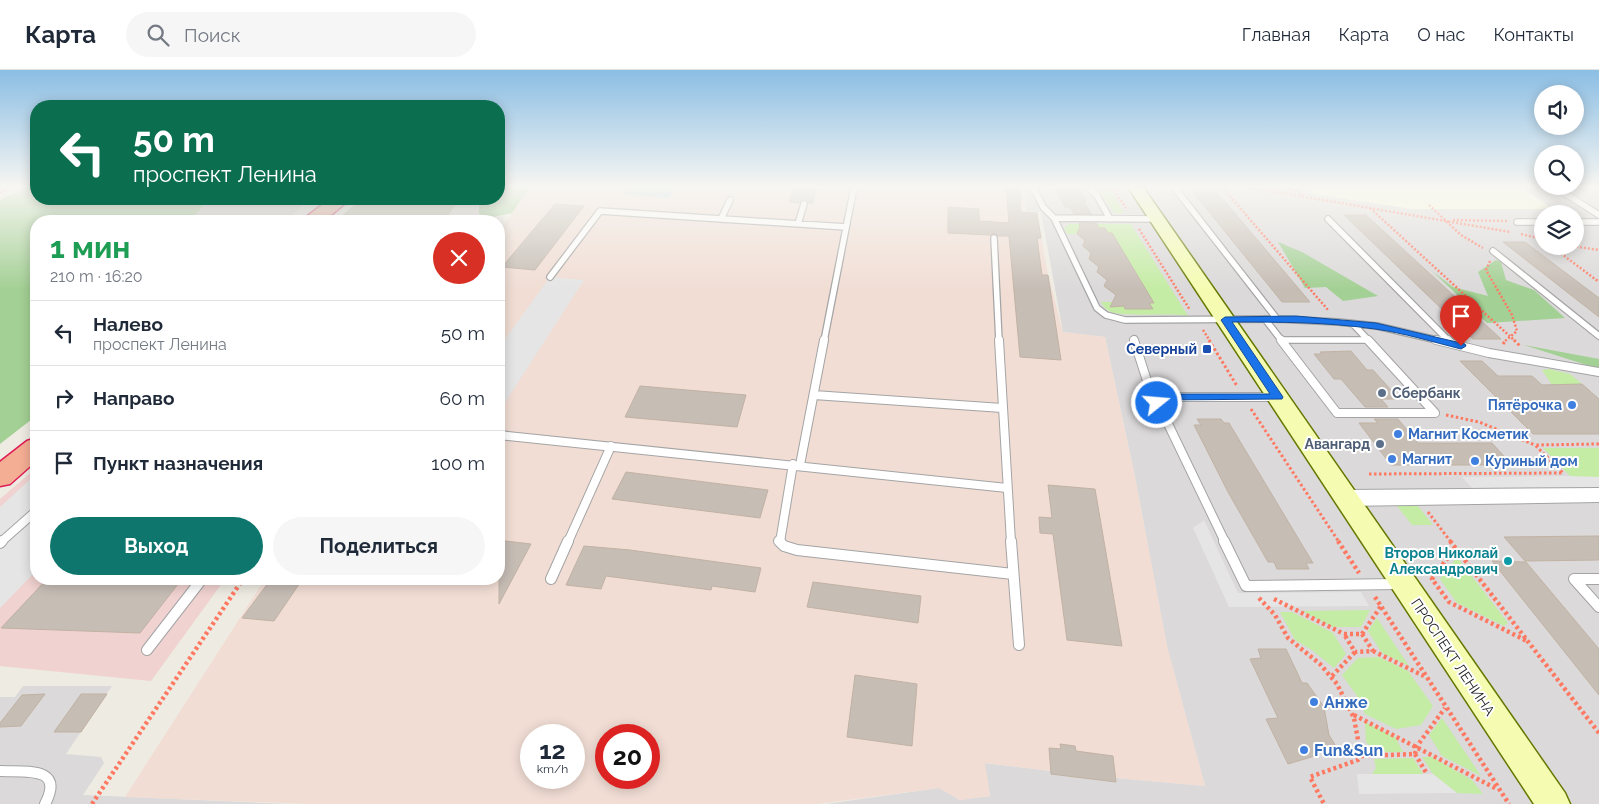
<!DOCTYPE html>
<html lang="ru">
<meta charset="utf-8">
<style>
body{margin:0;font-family:Raleway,sans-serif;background:#f6f6f7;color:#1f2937;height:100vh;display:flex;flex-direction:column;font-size:19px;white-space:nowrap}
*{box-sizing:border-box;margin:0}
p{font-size:16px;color:#747a83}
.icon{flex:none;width:28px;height:28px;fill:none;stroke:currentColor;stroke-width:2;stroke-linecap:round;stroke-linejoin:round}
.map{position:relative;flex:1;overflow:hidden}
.drawer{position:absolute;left:30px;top:145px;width:475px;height:370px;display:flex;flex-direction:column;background:#fff;border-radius:20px;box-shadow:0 2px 12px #0003}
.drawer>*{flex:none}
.hud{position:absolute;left:30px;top:30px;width:475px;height:105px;border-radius:20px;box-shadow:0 2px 12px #0003;background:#0b6e4f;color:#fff;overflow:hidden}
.buttons{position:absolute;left:1534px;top:15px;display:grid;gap:10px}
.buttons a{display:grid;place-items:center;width:50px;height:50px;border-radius:50%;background:#fff;box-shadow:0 2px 12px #0003;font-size:25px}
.speed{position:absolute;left:520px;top:654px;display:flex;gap:10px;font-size:25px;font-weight:700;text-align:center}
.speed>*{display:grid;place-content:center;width:65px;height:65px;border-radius:50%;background:#fff;box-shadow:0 2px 12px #0003;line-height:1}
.speed small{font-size:12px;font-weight:400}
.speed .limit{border:8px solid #d22;background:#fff;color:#111}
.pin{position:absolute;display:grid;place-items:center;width:42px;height:42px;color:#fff;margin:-51px -21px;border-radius:50% 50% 50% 0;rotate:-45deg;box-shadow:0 0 5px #0007}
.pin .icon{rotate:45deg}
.me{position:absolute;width:55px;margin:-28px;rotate:73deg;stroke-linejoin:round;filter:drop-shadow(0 0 4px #0008)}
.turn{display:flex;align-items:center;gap:18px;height:105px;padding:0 20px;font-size:22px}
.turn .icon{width:65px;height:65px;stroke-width:2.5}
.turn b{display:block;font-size:35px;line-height:42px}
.round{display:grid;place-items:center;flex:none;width:52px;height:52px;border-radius:26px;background:#f6f6f7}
.head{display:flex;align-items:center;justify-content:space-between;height:85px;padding:0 20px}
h1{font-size:30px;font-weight:700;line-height:38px;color:#1e9e55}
.button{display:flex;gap:10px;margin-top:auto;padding:10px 20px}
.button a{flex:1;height:58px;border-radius:30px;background:#0f766e;color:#fff;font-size:20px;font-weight:700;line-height:58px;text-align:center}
.button a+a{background:#f6f6f7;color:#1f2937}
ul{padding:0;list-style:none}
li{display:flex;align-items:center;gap:15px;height:65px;padding:0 20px;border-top:1px solid #e0e1e3}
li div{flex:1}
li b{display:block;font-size:19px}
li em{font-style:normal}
header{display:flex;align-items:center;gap:30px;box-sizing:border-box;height:70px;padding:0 25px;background:#fff;border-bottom:1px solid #e0e1e3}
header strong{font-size:24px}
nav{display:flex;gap:28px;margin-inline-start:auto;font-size:18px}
.search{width:350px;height:45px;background:#f6f6f7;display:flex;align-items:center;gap:12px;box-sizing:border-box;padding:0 18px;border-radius:28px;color:#747a83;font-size:19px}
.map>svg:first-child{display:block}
</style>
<header>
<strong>Карта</strong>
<div class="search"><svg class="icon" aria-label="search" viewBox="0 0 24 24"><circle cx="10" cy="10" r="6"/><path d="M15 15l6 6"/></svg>Поиск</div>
<nav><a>Главная</a><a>Карта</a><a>О нас</a><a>Контакты</a></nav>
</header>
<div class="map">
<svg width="1599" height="734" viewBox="0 0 1599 734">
<rect width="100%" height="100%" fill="#eeebe2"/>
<path fill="#dbd9d9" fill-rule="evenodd" d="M1024,117H1599V734H826L939,718L960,730L990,726L984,693L1051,701L1052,704L1116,712V708L1205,716L1167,577L1135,407L1105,267L1063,262L1041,142L1026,141ZM1542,144H1575V176H1542Z
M208,129H310L285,151H191Z
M23,616H112L66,684L101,687L104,693L83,725L288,734H0V627H15Z"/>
<path fill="#f0d2d0" d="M36,398V509H225L151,611L0,596V429Z"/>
<path fill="#fdffda" d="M1307,117H1521L1553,139H1412L1313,124Z"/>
<path fill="#f1ddd4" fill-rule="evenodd" d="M530,117H1019L1025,133L1023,142L1037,143L1048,205L1063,262L1105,267L1135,407L1167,576L1205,716L1116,708V712L1052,704L1051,701L985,693L990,726L960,730L939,718L817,734H311L125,727L265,509H499V162ZM531,665H574V708H531ZM606,665H649V708H606Z"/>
<path fill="#c2c3ad" d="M361,129H460L444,151H336Z"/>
<path fill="#c4eca4" d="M1098,117H1109L1124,143H1114L1102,125L1092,120H1099Z
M1069,154H1131L1188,246C1169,242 1122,248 1109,241C1105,239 1103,236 1101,232H1112L1118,236H1124L1126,239H1152L1149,233L1153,232L1144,216H1139L1137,204L1128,189H1123L1121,177L1112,163H1108L1105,158H1082L1077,164H1067L1064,158Z
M1549,299L1570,304L1582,314L1552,315L1542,300Z
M1543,378H1599V407H1571Z
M1397,436H1418L1433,455H1412Z
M1457,487L1508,553L1504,556L1457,533L1440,509Z
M1370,540L1361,557H1333L1302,541Z
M1280,542H1292L1333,563L1346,584L1334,598L1312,580L1295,570Z
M1377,548L1409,596L1382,583L1368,561Z
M1379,587L1408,601L1433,636L1421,655L1396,659L1365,644L1360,630L1342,605L1358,588Z
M1442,648L1481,706L1442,686L1429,665Z
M1365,652L1395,667L1403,682C1388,682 1376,684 1366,672Z
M1422,687H1432L1472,710L1483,724L1457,723L1433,704Z
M1413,688L1423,704H1372L1376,698L1374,689Z"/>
<path fill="#a3d094" d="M26,117H36V129H208L191,151H36V346L0,374V130Z
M499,117H530L512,143L492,147L479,144V129H499Z
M1278,172L1302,182L1378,226L1343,231L1326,217L1305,218Z
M1496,190L1501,192L1506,210L1534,220L1565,248L1487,253L1432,201L1453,217L1488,226L1478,202Z
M1524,275L1599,289V299Z"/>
<path fill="#e5e5e5" d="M550,207L584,210L499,342V277Z
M36,404V501L0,538V437Z
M1570,406L1599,407V417L1472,418L1462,407Z
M1204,450L1238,523L1361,522L1369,536L1229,537L1193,458Z
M1357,704H1433L1457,723L1359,724Z"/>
<path fill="#a0cdde" d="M628,117H676L669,128L623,124Z"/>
<path fill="#c6bdb5" stroke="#c1b2a3" d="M794,117H817L812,134L809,133L805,129L799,133L789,132Z
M1006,117H1020L1021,142L1037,143L1041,168H1037L1042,205H1048L1061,290L1020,287L1009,166H998L994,163L990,165L948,163V137L979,139V151L1009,153Z
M1054,117H1078L1086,131H1084L1091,144H1074L1070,137H1065Z
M1216,121L1310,232H1282L1193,122Z
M555,134L584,136L535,200L502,197Z
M1344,145H1366L1501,269H1473Z
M1079,153H1096L1099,158H1105L1108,163H1112L1154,233H1149L1153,239H1125L1124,236L1110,237L1116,225L1104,216L1107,210L1097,202L1099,197L1089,189L1091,183L1083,176L1085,170L1077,164L1080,157Z
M1503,172H1525L1599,228V247Z
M1351,281L1367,300H1373L1399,329H1381L1388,337H1365L1341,309H1334L1314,284H1322L1320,282Z
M1460,291H1482L1498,306H1532L1542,315L1582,314L1599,329V364H1533Z
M640,316L746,325L737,357L625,347Z
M1197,349H1221L1224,353H1229L1313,493H1306L1309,499H1277L1274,492H1268L1228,422L1194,355H1201Z
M1374,349H1398L1418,373H1492L1512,395H1391L1359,353H1378Z
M626,402L768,420L760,448L612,429Z
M1048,415L1095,419L1122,576L1067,570L1053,464L1040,463L1039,447L1052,448Z
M1599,466V490L1525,491L1504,467Z
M505,471L531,474L499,534V482Z
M584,476L630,480L761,498L755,522L712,516L711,520L606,506L601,519L566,515Z
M1492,491L1526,492L1599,579V625Z
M47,509H182L140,563L1,558Z
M271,509L302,510L274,551L242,548Z
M813,512L921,526L918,553L807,537Z
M1258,579H1286L1302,613H1307L1324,637L1329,665L1337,678L1316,679L1318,685L1288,694L1266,649L1278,648L1250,589L1261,588Z
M855,605L917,614L912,676L847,667Z
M45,624L21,656L0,657V653L22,625Z
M81,624H107L81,662H54Z
M1060,674L1075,676L1076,681L1113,686L1116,712L1051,704L1049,678L1061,679Z"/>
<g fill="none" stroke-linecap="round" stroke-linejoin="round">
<defs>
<path id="service-far2" d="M1033,117L1043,137L1054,148
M1087,117L1096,124L1110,149
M1174,117L1277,249
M1555,117L1599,145
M721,149L730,130
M1157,149L1054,148L1097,238L1106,245L1125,250L1277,249L1338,252L1377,256L1441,271
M1328,149L1449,271
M1517,152H1542
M1575,152H1599
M798,154L804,134
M994,168L999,271
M1493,181L1599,266
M550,207L600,141L846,157
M1265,249L1282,271
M1353,254L1369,271
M1134,269L1135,271
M1281,270H1368
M824,271L854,117"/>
<path id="service-far1" d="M999,270L1011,472
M1134,270L1149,317L1156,323L1165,326
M1281,270L1337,343H1435L1368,270
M1436,270L1489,283L1599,302
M1448,270L1451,273
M814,325L1002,338
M499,365L1007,418
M800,395L824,270
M1,472L36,441
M568,472L611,376
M780,472L793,394
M1225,472L1157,331L1167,327H1276"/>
<path id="service" d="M779,471L784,476L797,480L1013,504
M1011,471L1019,575
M1224,471L1246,516L1399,514
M0,473L2,471
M551,509L568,471
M1599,509H1574L1599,537
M147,580L202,509
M0,701C26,702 65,696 45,734"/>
<path id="tertiary" d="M1599,418V432L1345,436L1337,433L1334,428L1337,423L1345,420Z"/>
<path id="secondary" d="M1128,117H1143L1565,723L1570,734H1534Z"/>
<path id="trunk" d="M330,129H350L324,151H304L306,147Z
M36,368V391L10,414L0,416V392L27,371Z"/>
</defs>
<use href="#service-far2" stroke="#a4a4a4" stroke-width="8"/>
<use href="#service-far1" stroke="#a4a4a4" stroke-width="10"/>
<use href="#service" stroke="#a4a4a4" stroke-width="12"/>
<use href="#tertiary" stroke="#a4a4a4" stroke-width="2"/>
<use href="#secondary" stroke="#657700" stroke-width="3"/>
<use href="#trunk" stroke="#df1c56" stroke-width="3"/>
<path stroke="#ff7962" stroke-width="2.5" stroke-dasharray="2 2" stroke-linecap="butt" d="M1112,117L1126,138
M1222,117L1328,240
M1247,117L1510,162
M1288,117L1303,125
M0,123L10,117
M1429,135L1461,165L1483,178
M1370,138L1515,271
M1453,150L1507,151
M291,151L298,147
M1139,159L1190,240
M1521,164L1542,169
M1551,176L1599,212
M1572,176L1599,180
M1490,191L1486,200L1512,245L1517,261L1505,271
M1203,260L1210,271"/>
<path stroke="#ff7962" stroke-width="3" stroke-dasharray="2.5 2.5" stroke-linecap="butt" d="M1209,270L1237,316
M1514,270L1520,276
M1503,274L1506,270
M1251,339L1339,472
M1446,345L1479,352L1535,375
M1369,404L1563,403L1535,375L1599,374
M1428,442L1451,472"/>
<path stroke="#ff7962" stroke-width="4.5" stroke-dasharray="3 3" stroke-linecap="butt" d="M1338,471L1359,503
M1450,471L1599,663
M1455,478L1432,509L1449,532L1527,571
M1375,527L1509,734
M1259,528L1275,545L1288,568L1320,594L1337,614L1354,648L1361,686L1358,690L1310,707L1324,734
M1274,529L1344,564
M1344,564H1362L1373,581L1355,582Z
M1362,564L1381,536
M1373,581L1424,606
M1332,606L1355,582
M1354,645L1497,719
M1415,684L1417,676L1445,638
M1361,686L1415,684L1427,704
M92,734L243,509"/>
<use href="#service-far2" stroke="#fff" stroke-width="5.5"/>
<use href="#service-far1" stroke="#fff" stroke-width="8"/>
<use href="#service" stroke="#fff" stroke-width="10"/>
<use href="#tertiary" fill="#fff" fill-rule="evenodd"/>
<use href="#secondary" fill="#f5fcb2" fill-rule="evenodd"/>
<use href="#trunk" fill="#f4ae94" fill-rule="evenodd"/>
</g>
<linearGradient id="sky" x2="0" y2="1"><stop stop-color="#8bbee4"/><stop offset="0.53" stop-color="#f7f6f2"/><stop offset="1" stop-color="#f7f6f2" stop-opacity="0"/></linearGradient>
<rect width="1599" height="220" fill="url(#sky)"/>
<path fill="#1a73e8" stroke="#114b97" d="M1296,246L1376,253L1465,274L1466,276L1461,279C1433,272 1404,263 1375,259C1327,252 1280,252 1232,252L1283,327L1282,329L1165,330L1161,336L1157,337L1152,333L1154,328L1163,324H1270L1221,250L1225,247Z"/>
<rect fill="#1a4fb4" stroke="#fff" stroke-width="2" x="1202" y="274" width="10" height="10" rx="2.5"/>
<g fill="#5c6f8a" stroke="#fff" stroke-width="2">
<circle cx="1382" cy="323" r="5"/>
<circle cx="1380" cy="374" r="5"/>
</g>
<g fill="#3f7fe0" stroke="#fff" stroke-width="2">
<circle cx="1572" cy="335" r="5"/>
<circle cx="1398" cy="364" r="5"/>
<circle cx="1392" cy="389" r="5"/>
<circle cx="1475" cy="391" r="5"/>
<circle cx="1314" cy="632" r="5"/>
<circle cx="1304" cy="680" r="5"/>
</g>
<circle fill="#0f9aa8" stroke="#fff" stroke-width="2" cx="1508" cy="491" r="5"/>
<g text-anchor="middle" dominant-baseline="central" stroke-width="4" stroke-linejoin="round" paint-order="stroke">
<g font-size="14" font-weight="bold" fill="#164399" stroke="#fff" text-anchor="end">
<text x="1197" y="279">Северный</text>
</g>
<g font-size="14" font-weight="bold" fill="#4e5e75" stroke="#fff" text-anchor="start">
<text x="1392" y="323">Сбербанк</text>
<text x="1370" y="374" text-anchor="end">Авангард</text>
</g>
<g font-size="14" font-weight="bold" fill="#366cbe" stroke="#fff" text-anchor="start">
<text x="1562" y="335" text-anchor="end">Пятёрочка</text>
<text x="1408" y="364">Магнит Косметик</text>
<text x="1402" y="389">Магнит</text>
<text x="1485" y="391">Куриный дом</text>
</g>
<g font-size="14" font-weight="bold" fill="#0d838f" stroke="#fff" text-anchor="end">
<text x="1498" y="483">Второв Николай<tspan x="1498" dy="16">Александрович</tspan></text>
</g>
<g font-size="14" fill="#1d1d1d" stroke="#fff">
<text transform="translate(1453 587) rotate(56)">ПРОСПЕКТ ЛЕНИНА</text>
</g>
<g font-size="16" font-weight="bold" fill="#366cbe" stroke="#fff" text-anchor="start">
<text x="1324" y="632">Анже</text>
<text x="1314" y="680">Fun&amp;Sun</text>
</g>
</g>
</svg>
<div class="buttons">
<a><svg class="icon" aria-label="sound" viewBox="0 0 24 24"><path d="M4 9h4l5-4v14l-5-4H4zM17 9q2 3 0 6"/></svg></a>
<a><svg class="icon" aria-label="search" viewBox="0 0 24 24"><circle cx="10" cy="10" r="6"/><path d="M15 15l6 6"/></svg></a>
<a><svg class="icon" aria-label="layers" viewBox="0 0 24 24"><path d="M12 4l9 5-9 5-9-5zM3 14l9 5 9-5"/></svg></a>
</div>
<div class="speed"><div>12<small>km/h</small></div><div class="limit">20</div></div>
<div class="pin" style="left:1461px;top:276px;background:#d93025"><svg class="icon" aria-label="arrive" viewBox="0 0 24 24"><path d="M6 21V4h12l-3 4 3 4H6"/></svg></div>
<svg class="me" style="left:1157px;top:333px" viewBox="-20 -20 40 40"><circle r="17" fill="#1a73e8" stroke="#fff" stroke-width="3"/><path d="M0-11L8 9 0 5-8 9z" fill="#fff"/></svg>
<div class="hud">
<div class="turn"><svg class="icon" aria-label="left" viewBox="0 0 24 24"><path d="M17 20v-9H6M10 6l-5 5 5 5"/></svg><div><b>50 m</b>проспект Ленина</div></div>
</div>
<section class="drawer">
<div class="head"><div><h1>1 мин</h1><p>210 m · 16:20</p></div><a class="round" style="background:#d93025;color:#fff"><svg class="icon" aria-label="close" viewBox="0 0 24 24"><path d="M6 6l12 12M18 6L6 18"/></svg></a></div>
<ul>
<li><svg class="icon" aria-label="left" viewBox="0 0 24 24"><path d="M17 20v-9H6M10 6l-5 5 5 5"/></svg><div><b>Налево</b><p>проспект Ленина</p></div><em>50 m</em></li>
<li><svg class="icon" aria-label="right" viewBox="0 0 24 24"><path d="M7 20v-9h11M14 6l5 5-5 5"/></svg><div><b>Направо</b></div><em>60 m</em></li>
<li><svg class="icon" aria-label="arrive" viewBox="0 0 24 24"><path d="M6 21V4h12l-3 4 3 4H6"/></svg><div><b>Пункт назначения</b></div><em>100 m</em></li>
</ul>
<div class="button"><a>Выход</a><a>Поделиться</a></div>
</section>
</div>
